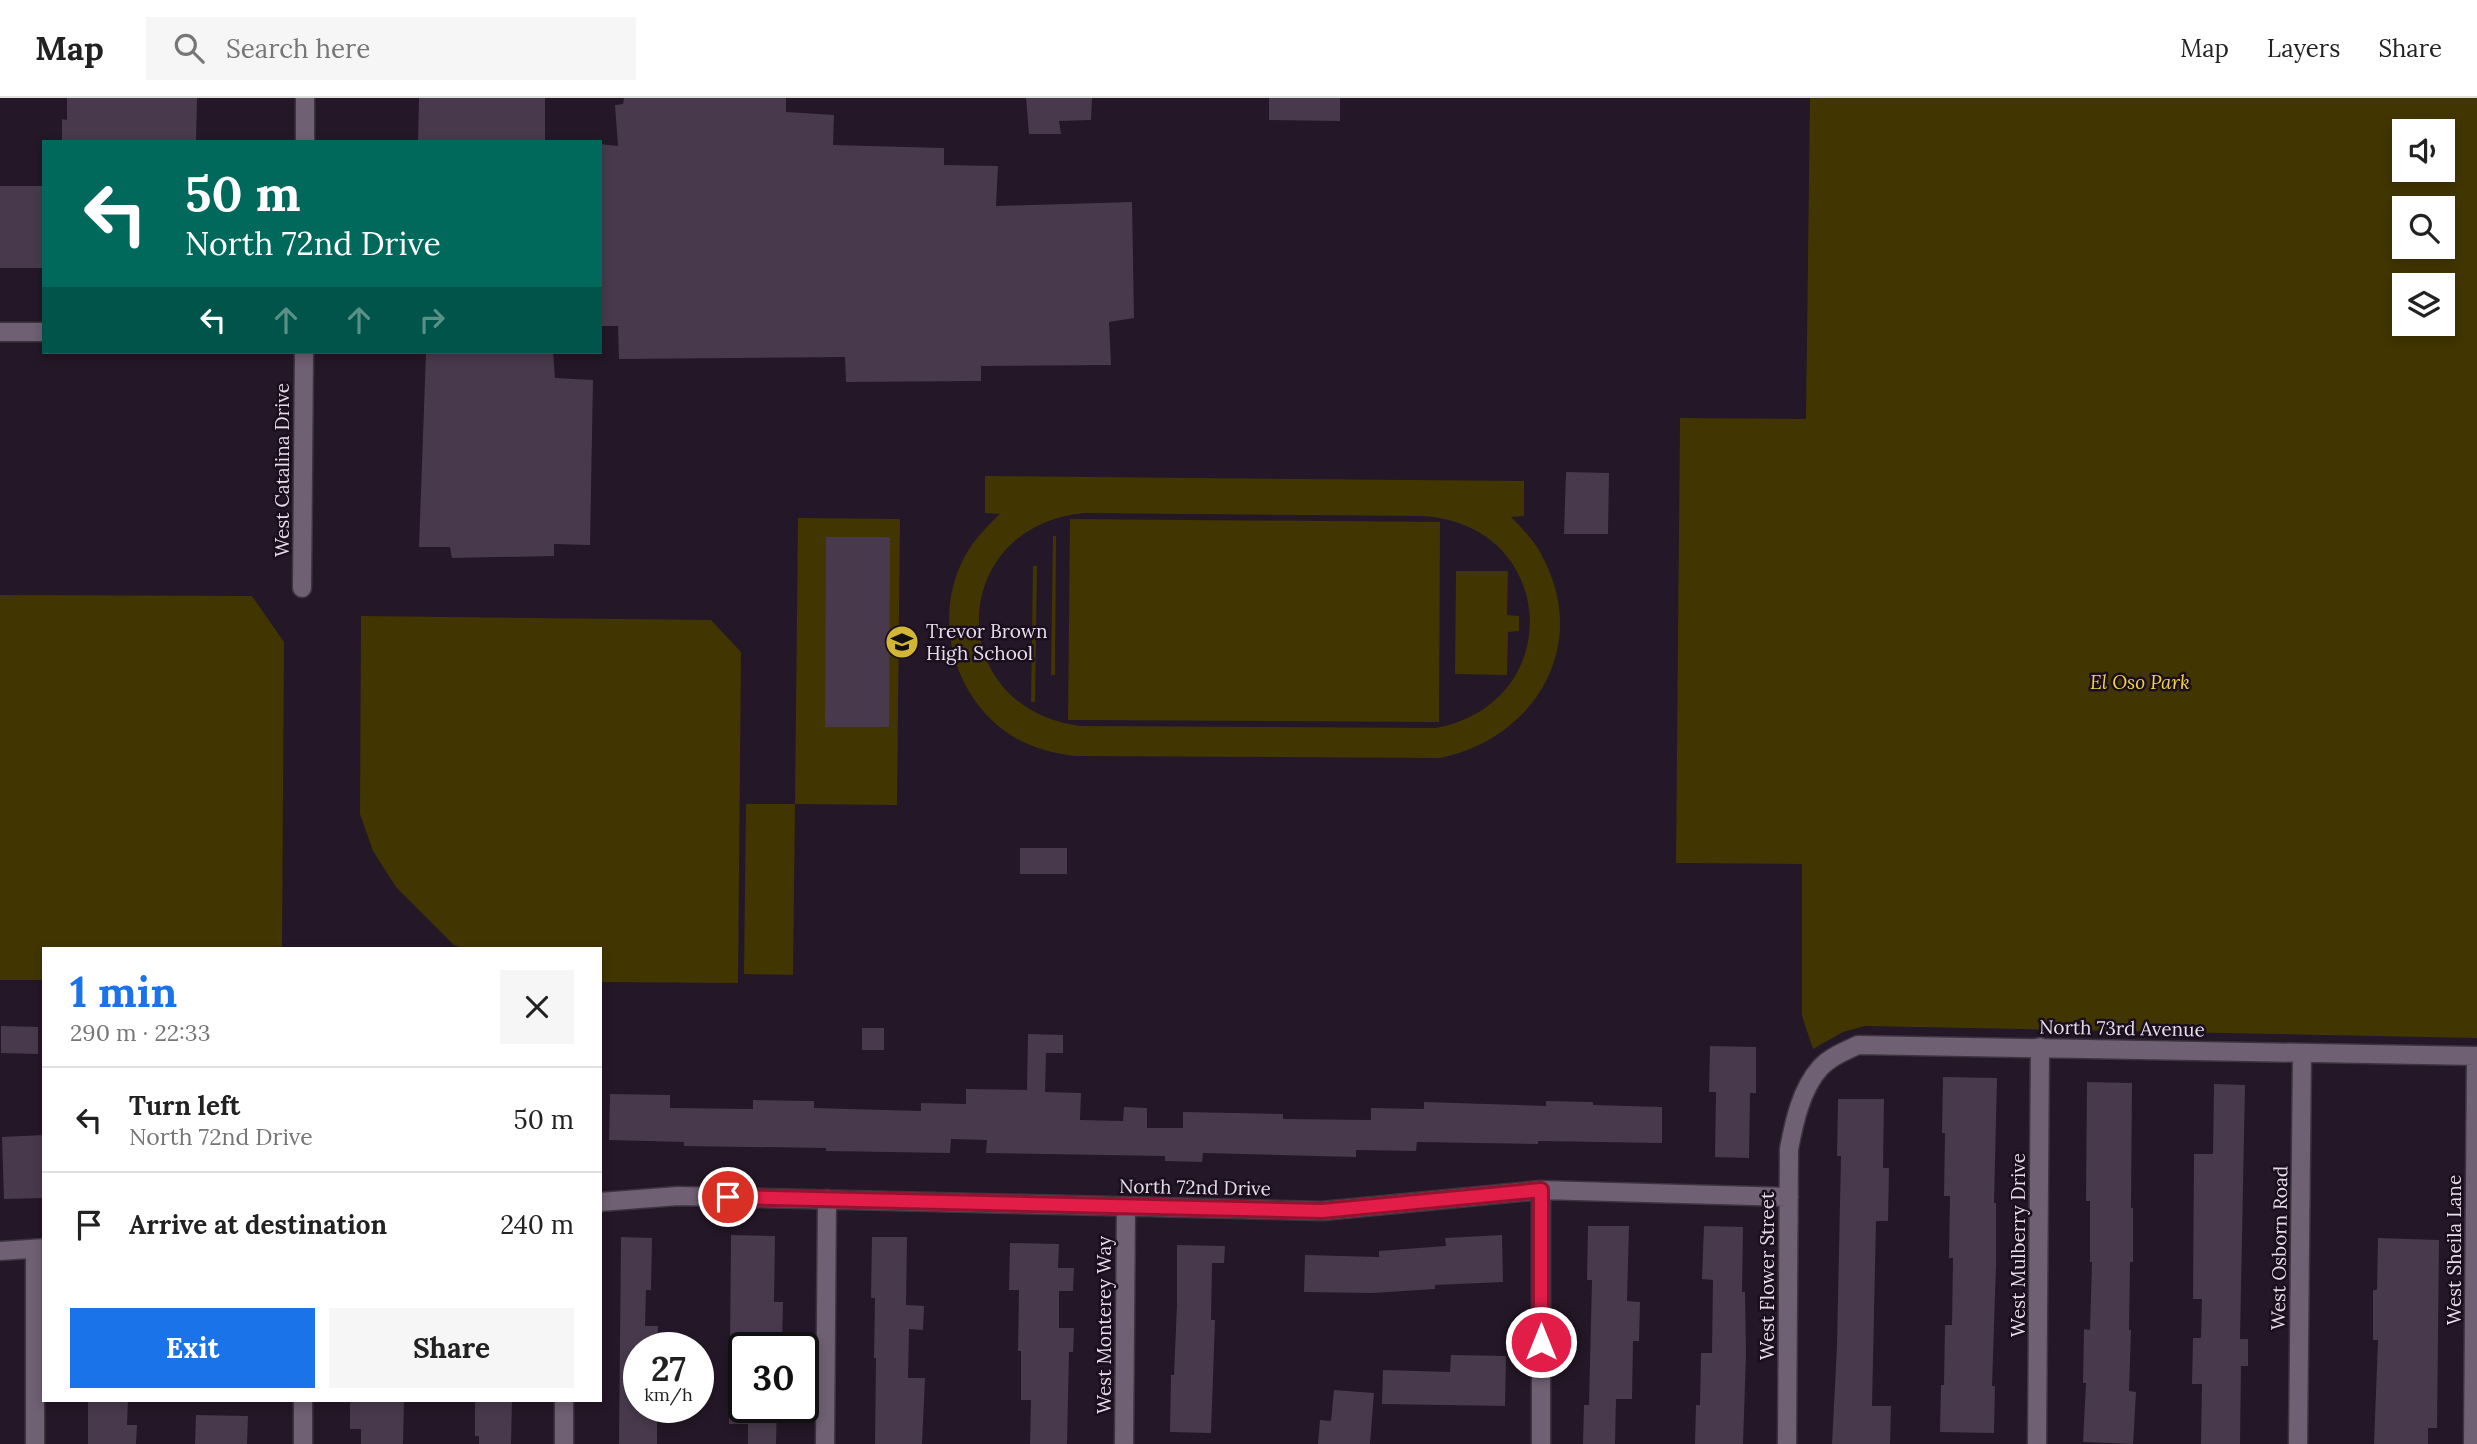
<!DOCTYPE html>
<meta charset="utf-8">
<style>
body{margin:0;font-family:Lora,serif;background:#f6f6f6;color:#222;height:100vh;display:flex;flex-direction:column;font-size:26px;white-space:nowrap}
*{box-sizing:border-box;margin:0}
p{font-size:23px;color:#767676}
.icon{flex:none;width:38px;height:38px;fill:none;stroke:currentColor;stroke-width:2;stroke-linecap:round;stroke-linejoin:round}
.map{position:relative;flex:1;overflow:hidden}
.details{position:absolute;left:42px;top:849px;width:560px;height:455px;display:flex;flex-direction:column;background:#fff;border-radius:0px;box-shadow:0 4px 10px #0003}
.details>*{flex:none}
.guide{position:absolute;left:42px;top:42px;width:560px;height:214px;border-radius:0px;box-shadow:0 4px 10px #0003;background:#00695c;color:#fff;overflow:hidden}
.tools{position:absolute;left:2392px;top:21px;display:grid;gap:14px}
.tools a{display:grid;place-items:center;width:63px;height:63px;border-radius:0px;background:#fff;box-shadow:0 4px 10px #0003;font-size:35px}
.speed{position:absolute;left:623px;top:1234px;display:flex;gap:14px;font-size:35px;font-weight:700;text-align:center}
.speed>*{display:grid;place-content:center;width:91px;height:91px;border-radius:50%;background:#fff;box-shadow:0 4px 10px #0003;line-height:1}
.speed small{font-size:18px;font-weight:400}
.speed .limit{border:4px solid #111;border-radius:10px;background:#fff;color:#111}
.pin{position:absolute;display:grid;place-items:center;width:60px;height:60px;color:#fff;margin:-30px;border:4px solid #fff;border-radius:50%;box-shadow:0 2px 7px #0007}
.me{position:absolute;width:77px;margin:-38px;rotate:0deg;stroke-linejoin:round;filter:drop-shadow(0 0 5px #0008)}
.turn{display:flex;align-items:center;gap:24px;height:147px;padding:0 28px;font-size:32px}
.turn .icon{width:91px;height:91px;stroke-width:2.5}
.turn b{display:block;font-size:49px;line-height:60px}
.lanes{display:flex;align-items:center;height:66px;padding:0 28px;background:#0003;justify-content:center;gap:35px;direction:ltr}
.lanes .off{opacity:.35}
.round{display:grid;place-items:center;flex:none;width:74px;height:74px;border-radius:0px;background:#f6f6f6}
.summary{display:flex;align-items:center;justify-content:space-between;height:119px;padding:0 28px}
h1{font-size:42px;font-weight:700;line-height:52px;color:#1a73e8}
.action{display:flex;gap:14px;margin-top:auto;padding:14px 28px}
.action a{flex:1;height:80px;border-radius:0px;background:#1a73e8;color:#fff;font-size:28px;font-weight:700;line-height:80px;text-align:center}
.action a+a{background:#f6f6f6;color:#222}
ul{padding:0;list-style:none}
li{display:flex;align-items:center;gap:21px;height:105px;padding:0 28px;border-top:2px solid #e0e0e0}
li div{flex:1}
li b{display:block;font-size:26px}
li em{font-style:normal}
header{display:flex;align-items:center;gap:42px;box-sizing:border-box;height:98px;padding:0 35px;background:#fff;border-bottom:2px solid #e0e0e0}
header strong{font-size:33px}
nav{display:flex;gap:38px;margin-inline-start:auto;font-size:24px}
.search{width:490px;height:63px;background:#f6f6f6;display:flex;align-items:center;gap:18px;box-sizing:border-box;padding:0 24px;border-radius:0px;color:#767676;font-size:26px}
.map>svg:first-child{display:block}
</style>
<header>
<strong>Map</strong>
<div class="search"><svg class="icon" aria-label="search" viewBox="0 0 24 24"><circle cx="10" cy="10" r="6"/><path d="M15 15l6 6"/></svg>Search here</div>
<nav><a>Map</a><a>Layers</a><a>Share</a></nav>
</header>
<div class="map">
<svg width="2477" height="1346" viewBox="0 0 2477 1346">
<rect width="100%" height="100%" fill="#241727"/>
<path fill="#413601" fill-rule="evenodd" d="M1810,0H2477V940L1865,928L1843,934L1813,951L1802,918V766L1676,765L1680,320L1806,321ZM2404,33H2443V72H2404ZM2443,110V149H2404V110ZM2404,187H2443V226H2404Z
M985,378L1524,383V418L1511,419C1525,433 1538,447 1546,466C1588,553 1531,642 1440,660L1075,658C1053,655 1033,650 1014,639C956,604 933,527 961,466C970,446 985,430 1000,416L985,415ZM1085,415L1423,418C1557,426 1569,604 1436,630L1080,628C942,610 947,427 1085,415Z
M798,420L900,421L897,707L795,706L793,877L744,876L746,706H795Z
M1070,421L1440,424L1439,624L1068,622Z
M1053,438H1056L1055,577H1051Z
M1033,468H1037L1035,604H1031Z
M1456,473H1508L1507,517L1519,518V533L1508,534L1507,577L1455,576Z
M0,497L252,498L284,544L282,850H44V882H0Z
M361,518L711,522L741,554L738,885L600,884V850H463L454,847L396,789L373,753L360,716Z"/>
<path fill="#483a4c" d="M67,0H197L196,44H62V21L67,22Z
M419,0H545V44H418Z
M624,0H786V14L834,17L833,47L944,50V67L998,68L996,108L1132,104L1134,220L1109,224L1111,267L981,268V283L846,284L845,259L619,261L618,228H600V46L618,48L615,7L623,6Z
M1026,0H1092L1091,22L1059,23L1061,36H1029Z
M1269,0H1340V23L1269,22Z
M0,88H44V170H0Z
M426,254H553L555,280L593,282L590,447L554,446V458L452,460L450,449H419Z
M1566,374L1609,375L1608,436H1564Z
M826,439H890L889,629H825Z
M1020,750H1067V776H1020Z
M1,928L38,929V956L1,955Z
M862,930H884V952H862Z
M1028,936L1063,937V955H1046L1045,994L1081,995L1080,1022L1123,1023L1124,1009L1147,1010V1030H1183V1014L1283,1016V1021L1371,1022V1010L1424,1011V1004L1546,1008V1003L1593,1004V1007L1662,1009V1045L1538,1043V1046L1417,1044L1416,1053L1356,1052V1059L1203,1055L1202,1064L1165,1063V1058L986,1055L987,1042L951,1041L950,1055L826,1053V1050L684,1048V1044L609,1042L610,996L670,997V1010L753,1011V1002L814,1003V1010L921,1013V1005L966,1006V991L1027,992Z
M1710,948L1756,949V995H1750L1749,1060L1715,1059L1716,994H1709Z
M1943,979L1997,980L1994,1105H1996V1167L1992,1288H1995L1994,1335L1940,1334L1941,1287H1944L1945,1227H1952L1953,1160H1949L1950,1098H1944L1945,1035H1942Z
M2087,984L2132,985L2131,1110H2133V1164H2130L2129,1232H2131L2129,1293L2136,1294L2133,1346L2083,1344L2086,1285H2083L2084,1231L2090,1232L2092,1164H2090V1103H2086Z
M2214,986L2245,987L2240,1241H2248V1268H2241L2240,1346H2201L2202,1286H2192L2193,1240H2201L2202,1201H2193L2194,1056H2213Z
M1838,1001H1884L1883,1070H1889L1888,1123H1876L1872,1308H1891L1890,1346H1832L1837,1248L1841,1058H1837Z
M44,1037V1100L4,1101L2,1039Z
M1588,1128H1629L1627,1203L1640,1204L1639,1243H1633L1632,1301H1616L1615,1346H1583L1584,1307H1589L1592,1182H1587Z
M1704,1128L1743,1129L1742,1194H1745L1746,1256L1743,1346H1695L1696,1307H1700L1701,1255H1712L1713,1182L1702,1181Z
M731,1137L775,1138L774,1204H783L782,1250H730Z
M1502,1137L1503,1184L1435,1187V1191L1372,1195L1304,1194L1305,1157L1379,1159V1153L1446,1148L1445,1140Z
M621,1139L652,1140L651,1192H646L645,1228H658L657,1250H639V1309H657V1346H619Z
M872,1139H907L906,1207L924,1208L923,1232L909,1231L908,1280H925L922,1346H875L876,1260H874L875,1200H871Z
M2378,1140L2439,1142L2437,1330H2428V1346H2374L2378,1242H2373V1192H2377Z
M1010,1145L1059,1146L1058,1170H1074L1073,1193H1059V1230H1074L1073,1254H1069L1067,1346H1030L1031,1302H1021V1253H1018L1019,1192H1009Z
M1177,1147L1225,1148L1224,1165H1212L1211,1222H1215L1211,1335L1170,1334L1171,1277H1174L1177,1207Z
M1451,1257L1506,1258L1505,1308L1382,1306L1383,1272L1450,1274Z
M1334,1292L1374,1295L1370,1346H1318L1320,1322L1331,1323Z
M88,1302H128L127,1327H137L136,1346H88Z
M350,1302H404L403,1346H361V1331H350Z
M475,1302H512L511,1346H479V1338H475Z
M729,1309H777L776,1346H748V1326H729Z
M196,1317L248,1318L247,1346H195Z"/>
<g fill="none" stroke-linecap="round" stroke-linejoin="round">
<defs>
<path id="minor" d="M305,44V0
M0,234H44
M302,490L304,254
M1541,1092V1346
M600,1104L678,1098L1322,1113L1541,1092L1789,1099
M35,1151V1346
M0,1153L44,1150
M303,1346V1302
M564,1346V1302
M825,1346L827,1101
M1124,1346L1126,1109
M1787,1346L1789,1051C1794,1025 1801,991 1820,970C1830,959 1845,953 1858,947L2477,958
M2037,1346L2040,949
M2298,1346L2302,955
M2473,1346L2476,958"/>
</defs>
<use href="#minor" stroke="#3d3440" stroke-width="21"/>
<use href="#minor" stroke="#6f6073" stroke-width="18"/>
</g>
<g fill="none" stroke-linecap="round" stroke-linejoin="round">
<defs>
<path id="route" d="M728,1099L1322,1113L1541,1092V1244"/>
</defs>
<use href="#route" stroke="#92132f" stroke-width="18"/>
<use href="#route" stroke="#e11d48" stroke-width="12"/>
</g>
<defs>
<symbol id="school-disc" viewBox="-11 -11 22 22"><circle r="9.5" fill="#d3b635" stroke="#1b0e1e"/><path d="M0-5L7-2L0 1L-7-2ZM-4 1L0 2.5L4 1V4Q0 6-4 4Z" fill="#111"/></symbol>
</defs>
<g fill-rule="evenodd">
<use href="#school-disc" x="883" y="525" width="38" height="38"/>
</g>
<g text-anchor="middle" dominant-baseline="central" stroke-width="5" stroke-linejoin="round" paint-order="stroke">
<g font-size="19" fill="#e5dde8" stroke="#1b0e1e">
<text transform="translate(282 372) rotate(-90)">West Catalina Drive</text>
<text transform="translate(2122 930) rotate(1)">North 73rd Avenue</text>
<text transform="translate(1195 1089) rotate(1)">North 72nd Drive</text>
<text transform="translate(2018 1147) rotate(-90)">West Mulberry Drive</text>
<text transform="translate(2279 1150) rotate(-89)">West Osborn Road</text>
<text transform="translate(2454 1152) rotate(-90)">West Sheila Lane</text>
<text transform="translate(1767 1178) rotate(-90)">West Flower Street</text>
<text transform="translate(1104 1227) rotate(-90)">West Monterey Way</text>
</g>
<g font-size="19" fill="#e5dde8" stroke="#1b0e1e" text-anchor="start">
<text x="926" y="533">Trevor Brown<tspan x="926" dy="22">High School</tspan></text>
</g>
<g font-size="19" font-style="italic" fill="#f3d343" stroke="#1b0e1e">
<text x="2140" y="584">El Oso Park</text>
</g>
</g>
</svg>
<div class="tools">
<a><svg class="icon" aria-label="sound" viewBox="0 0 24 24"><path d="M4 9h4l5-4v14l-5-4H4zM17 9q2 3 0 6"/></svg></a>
<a><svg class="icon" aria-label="search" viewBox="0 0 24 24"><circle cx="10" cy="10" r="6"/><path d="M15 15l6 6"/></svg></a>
<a><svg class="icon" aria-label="layers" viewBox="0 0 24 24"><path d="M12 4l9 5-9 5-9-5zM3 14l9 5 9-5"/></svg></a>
</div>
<div class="speed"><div>27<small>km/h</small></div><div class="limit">30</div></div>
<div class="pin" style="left:728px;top:1099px;background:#d93025"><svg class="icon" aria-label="arrive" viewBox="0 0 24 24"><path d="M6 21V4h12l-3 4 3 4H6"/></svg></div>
<svg class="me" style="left:1541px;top:1244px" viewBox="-20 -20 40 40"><circle r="17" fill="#e11d48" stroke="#fff" stroke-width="3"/><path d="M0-11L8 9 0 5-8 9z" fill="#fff"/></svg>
<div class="guide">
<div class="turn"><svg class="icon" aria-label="left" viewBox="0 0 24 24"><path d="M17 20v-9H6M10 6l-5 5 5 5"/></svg><div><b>50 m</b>North 72nd Drive</div></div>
<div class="lanes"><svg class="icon" aria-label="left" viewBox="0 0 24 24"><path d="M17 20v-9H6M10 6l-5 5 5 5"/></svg><svg class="icon off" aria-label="ahead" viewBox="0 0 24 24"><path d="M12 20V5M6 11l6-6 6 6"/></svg><svg class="icon off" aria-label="ahead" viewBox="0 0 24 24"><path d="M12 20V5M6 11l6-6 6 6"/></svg><svg class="icon off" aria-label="right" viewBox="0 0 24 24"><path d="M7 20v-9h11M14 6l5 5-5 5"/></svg></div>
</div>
<section class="details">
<div class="summary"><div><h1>1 min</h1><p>290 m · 22:33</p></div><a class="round"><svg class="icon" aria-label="close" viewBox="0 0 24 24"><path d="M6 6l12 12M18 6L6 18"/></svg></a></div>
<ul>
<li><svg class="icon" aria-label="left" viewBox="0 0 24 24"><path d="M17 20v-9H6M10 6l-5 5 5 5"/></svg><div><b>Turn left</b><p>North 72nd Drive</p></div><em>50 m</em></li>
<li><svg class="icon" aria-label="arrive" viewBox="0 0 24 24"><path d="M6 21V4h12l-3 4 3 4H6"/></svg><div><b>Arrive at destination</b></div><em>240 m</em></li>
</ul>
<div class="action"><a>Exit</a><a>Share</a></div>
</section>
</div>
